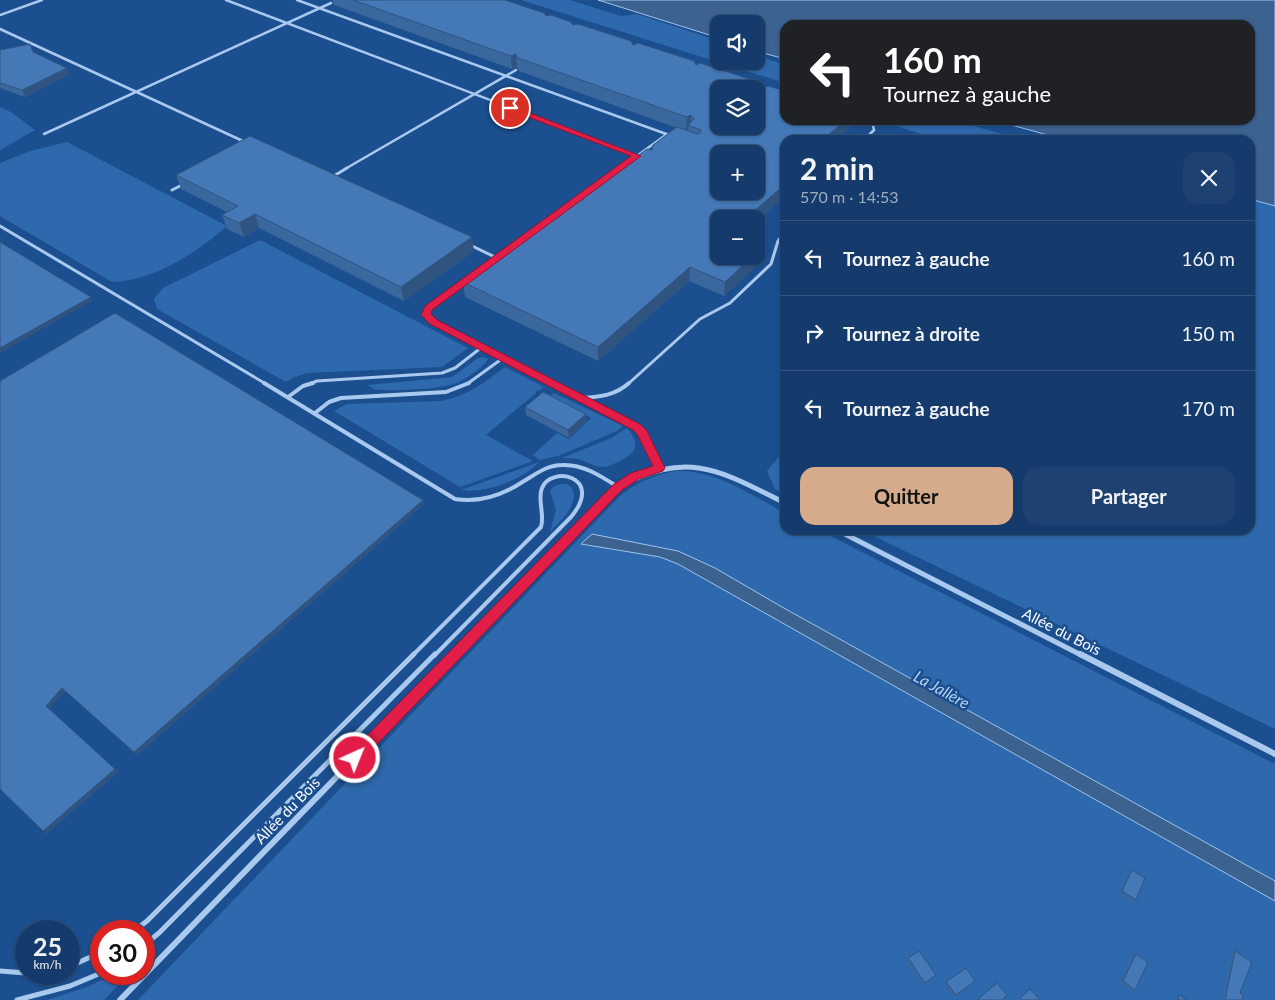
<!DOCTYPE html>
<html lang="fr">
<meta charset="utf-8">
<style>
body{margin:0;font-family:Lato,sans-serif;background:#1d4271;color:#f1f3f6;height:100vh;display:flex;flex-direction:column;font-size:19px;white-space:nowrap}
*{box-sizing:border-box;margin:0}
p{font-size:16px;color:#9dadc1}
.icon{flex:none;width:28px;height:28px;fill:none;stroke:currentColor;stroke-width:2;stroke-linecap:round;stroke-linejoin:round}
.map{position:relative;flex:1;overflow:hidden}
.details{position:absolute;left:780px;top:135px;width:475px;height:400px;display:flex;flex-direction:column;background:#143b6b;border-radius:15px;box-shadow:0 1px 4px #0004,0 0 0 1px #33557e}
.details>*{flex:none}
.hud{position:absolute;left:780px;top:20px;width:475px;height:105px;border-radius:15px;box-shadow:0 1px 4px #0004,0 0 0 1px #33557e;background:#202124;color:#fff;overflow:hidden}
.fabs{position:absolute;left:710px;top:15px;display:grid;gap:10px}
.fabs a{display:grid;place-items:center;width:55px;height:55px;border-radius:10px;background:#143b6b;box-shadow:0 1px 4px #0004,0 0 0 1px #33557e;font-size:25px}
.speed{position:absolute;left:15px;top:920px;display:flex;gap:10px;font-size:25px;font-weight:700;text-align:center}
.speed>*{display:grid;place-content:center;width:65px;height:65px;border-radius:50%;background:#143b6b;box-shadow:0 1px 4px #0004,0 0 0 1px #33557e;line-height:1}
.speed small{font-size:12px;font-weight:400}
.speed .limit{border:8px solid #d22;background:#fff;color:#111}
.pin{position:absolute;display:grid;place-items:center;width:42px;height:42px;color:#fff;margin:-21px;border:2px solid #fff;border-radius:50%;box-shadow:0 1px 5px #0007}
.me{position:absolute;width:55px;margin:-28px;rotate:44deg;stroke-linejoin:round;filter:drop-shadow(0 0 4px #0008)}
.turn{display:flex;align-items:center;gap:18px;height:105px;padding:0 20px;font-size:22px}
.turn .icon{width:65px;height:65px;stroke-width:2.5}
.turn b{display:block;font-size:35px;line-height:42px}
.round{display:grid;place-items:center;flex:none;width:52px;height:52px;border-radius:15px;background:#1d4271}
.head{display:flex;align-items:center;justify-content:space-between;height:85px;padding:0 20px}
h1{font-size:30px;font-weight:700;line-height:38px}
.cta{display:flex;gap:10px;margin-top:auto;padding:10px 20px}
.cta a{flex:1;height:58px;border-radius:15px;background:#d6ab8b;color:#111;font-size:20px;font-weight:700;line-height:58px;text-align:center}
.cta a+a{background:#1d4271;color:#f1f3f6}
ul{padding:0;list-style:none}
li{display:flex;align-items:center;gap:15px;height:75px;padding:0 20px;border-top:1px solid #33557e}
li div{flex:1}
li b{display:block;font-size:19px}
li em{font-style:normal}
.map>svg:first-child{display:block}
</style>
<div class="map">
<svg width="1275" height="1000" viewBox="0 0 1275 1000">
<rect width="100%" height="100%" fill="#1b4f8f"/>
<path fill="#2e69ad" d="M521,0H570L621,16L637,14L719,41V61H756V55L785,65V83Z
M0,107L11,112L35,130L0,150Z
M882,120H951L1024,140H939L881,121Z
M67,142L227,226C196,253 154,281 112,282L0,216V163L30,151Z
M1250,199L1275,206V729L861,530H1250Z
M258,241H262L468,348L442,367L307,373L295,377L286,382L157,309L154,299L163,288Z
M484,357L488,359C484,368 460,383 450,385C436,389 387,392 374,389C372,388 370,386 368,385L452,377L478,358Z
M505,367L544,387L539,391L537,390L536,393L486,435L533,461L460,487L334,411L347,404L441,401C467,396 484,383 505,367Z
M554,393L623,426L617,431L558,456L540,460L533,455L557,433L569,439L591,418L550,396Z
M627,428C640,444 638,452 620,461C615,463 610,466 605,467C595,468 587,461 578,459C573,458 567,458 562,458L611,438Z
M785,450V493L775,489L767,471Z
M539,462C524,479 485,494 461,490Z
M675,471C715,469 751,495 785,513V530H819L1275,764V1000H138L619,497C636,482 653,476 675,471Z
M561,484H567L572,488C580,505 560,521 550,532L556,510L550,491L553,487Z
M114,974H129L104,1000H47L87,987Z"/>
<path fill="#3c6290" stroke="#9cc4f0" d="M598,0H1275V206L1250,199V140H1066L993,120H1250V25H785V59L756,51V24H719V38Z
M592,534L678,551L715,568L782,607L1275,881V901L678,564L660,557L581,544Z"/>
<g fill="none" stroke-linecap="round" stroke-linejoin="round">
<path stroke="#a9c9ee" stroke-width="2.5" d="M226,0L638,156
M297,0L669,135
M0,15L42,0
M0,29L245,142
M44,134L331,3
M864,140L874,130L873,125L867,120
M345,169L516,70
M619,169L667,134"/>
<path stroke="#a9c9ee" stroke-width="3" d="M332,177L347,168
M172,190L184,184
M0,226L266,384
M470,245L497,258
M480,271L620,168
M466,281L428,308L426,315L428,318L553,384
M309,384L317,381L442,373L455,368L482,347
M467,384L503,358
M628,384L700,319L730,303L771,264L778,241L785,232"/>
<path stroke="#a9c9ee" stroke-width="4" d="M264,383L455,499C480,503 503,495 524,481C536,474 547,465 562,465C583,464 601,476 618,487
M551,383L636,427L641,431L659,468
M288,397L303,386L313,383
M582,398C600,397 616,395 629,383
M315,413L329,402L341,398L446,392L469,383
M412,656L541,527C545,514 537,499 542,488C551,465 605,476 571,517L434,656"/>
<path stroke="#a9c9ee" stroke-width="5" d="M134,931L147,921L414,654
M144,945L159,933L435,654
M69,967L101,952
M0,971L26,973
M17,1000L70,986L101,973"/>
<path stroke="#a9c9ee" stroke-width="5" d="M837,530L1083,656
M454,656L618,487C689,450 719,470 785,503"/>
<path stroke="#a9c9ee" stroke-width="6" d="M1080,654L1275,754
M120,1000L456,654"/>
</g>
<path fill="#3a679d" d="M332,0H505L546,16L764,88L851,127L836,140H785V201L781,200L756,219L719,256L760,263L724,296L689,281L598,361L465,297L463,282L502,259L652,150L677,128L519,71L517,67L512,69L334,5Z
M0,50H33L34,53L70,74L25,97L0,88Z
M176,175L474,251L404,301L259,228L244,237L227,229L222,215L227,212L181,189Z
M0,381L423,500L424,504L137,755L65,691L49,709L118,772L46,834Z
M525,407L586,422L569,438L526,415Z
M1132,870L1136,900L1133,903L1120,894L1129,872Z
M1235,951L1240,993L1242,1000H1222L1232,954Z
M1136,954L1135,990L1132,992L1120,983L1133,956Z
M908,958L936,975L934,977L923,985L906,960Z
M975,981L954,997L945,985L946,982Z"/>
<path fill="#305480" d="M516,54L517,67L512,69L511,56Z
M67,68L70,74L25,97L22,90Z
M691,115V126L688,125V130L686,131L687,117Z
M846,120H852L851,127L836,140H822Z
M783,186L781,200L756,222V219H745Z
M255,214L259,228L244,237L239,223Z
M472,237L474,251L404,301L401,287Z
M761,249L760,263L724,296L725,282L753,256H756V253Z
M690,267L689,281L598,361V347Z
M91,297L92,301L0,353V348Z
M586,414V422L569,438L568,430Z
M423,500L424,504L137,755L134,752Z
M62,688L65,691L49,710L46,706Z
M115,769L118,772L46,834L43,831Z"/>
<path fill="#4478b7" stroke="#305480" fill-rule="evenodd" d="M353,0H505L544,13L546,16L551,15L571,22L573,25L578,24L631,41L633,45L638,43L694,61L696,65L700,63L762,83L764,88L768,86L785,91V120H846L822,140H785V186H783L745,219H719V256H753L725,282L690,267L598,347L463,282L497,258L502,259L503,254L577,200H583V196L647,149L652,150L653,145L677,127L697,134L700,133L701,130L688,125L694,119L691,115L687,117L518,58L516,54L511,56ZM719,89H756V126H719ZM719,154H756V191H719Z
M30,44L33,52L67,68L22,90L0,83V50Z
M250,136L472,237L401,287L255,214L239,223L222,215L238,206L176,175Z
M0,242L91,297L0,348Z
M756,247L761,249L756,253Z
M115,313L423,500L134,752L62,688L46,706L115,769L43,831L0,789V381Z
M543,392L586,414L568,430L525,407Z
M1132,870L1145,878L1136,900L1122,891Z
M919,951L936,975L925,983L908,958Z
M1235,951L1252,962L1240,993L1243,995L1242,1000H1225Z
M1136,954L1148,962L1135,990L1123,981Z
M966,968L975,981L956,995L946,982Z
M997,983L1007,995L1002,1000H979L978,999Z
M1030,989L1040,1000H1022L1020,998Z
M1179,995L1187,1000H1178Z"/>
<path fill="#e11d48" stroke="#92132f" d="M507,106H512L641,156L432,310L431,314L437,320L640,424L647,431L665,468L663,471L639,479L622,490L360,762L355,764L350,762L348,758L350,753L614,484L631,473L653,466L637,434L633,430L430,324L421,315L425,306L631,156L507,109Z"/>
<g text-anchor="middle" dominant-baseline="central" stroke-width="5" stroke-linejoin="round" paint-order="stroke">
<g font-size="15" fill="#fff" stroke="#1b4f8f">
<text transform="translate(1062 631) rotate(27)">Allée du Bois</text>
<text transform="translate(287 810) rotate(-46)">Allée du Bois</text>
</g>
<g font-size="16" font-style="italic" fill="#b5d3f5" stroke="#1b4f8f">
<text transform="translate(942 689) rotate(29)">La Jallère</text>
</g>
</g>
</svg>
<div class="fabs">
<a><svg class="icon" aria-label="sound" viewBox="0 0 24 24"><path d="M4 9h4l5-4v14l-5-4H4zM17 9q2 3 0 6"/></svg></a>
<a><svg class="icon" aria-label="layers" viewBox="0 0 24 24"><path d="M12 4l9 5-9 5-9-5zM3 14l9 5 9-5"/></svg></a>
<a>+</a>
<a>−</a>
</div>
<div class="speed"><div>25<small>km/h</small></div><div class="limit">30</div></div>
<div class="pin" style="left:510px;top:108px;background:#d93025"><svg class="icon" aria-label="arrive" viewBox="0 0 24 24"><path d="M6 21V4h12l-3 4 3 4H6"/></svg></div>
<svg class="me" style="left:355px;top:758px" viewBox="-20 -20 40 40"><circle r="17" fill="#e11d48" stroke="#fff" stroke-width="3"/><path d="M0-11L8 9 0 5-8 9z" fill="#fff"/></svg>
<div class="hud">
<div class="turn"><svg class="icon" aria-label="left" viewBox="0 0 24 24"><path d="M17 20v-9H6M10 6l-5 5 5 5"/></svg><div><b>160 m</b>Tournez à gauche</div></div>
</div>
<section class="details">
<div class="head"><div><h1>2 min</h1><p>570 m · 14:53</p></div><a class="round"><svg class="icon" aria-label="close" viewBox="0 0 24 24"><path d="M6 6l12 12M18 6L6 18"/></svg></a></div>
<ul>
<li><svg class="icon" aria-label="left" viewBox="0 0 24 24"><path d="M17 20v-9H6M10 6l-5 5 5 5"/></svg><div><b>Tournez à gauche</b></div><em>160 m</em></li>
<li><svg class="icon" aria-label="right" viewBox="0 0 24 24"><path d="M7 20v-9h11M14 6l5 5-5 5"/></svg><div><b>Tournez à droite</b></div><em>150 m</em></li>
<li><svg class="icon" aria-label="left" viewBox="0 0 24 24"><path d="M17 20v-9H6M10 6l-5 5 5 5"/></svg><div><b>Tournez à gauche</b></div><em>170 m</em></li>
</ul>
<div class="cta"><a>Quitter</a><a>Partager</a></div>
</section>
</div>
